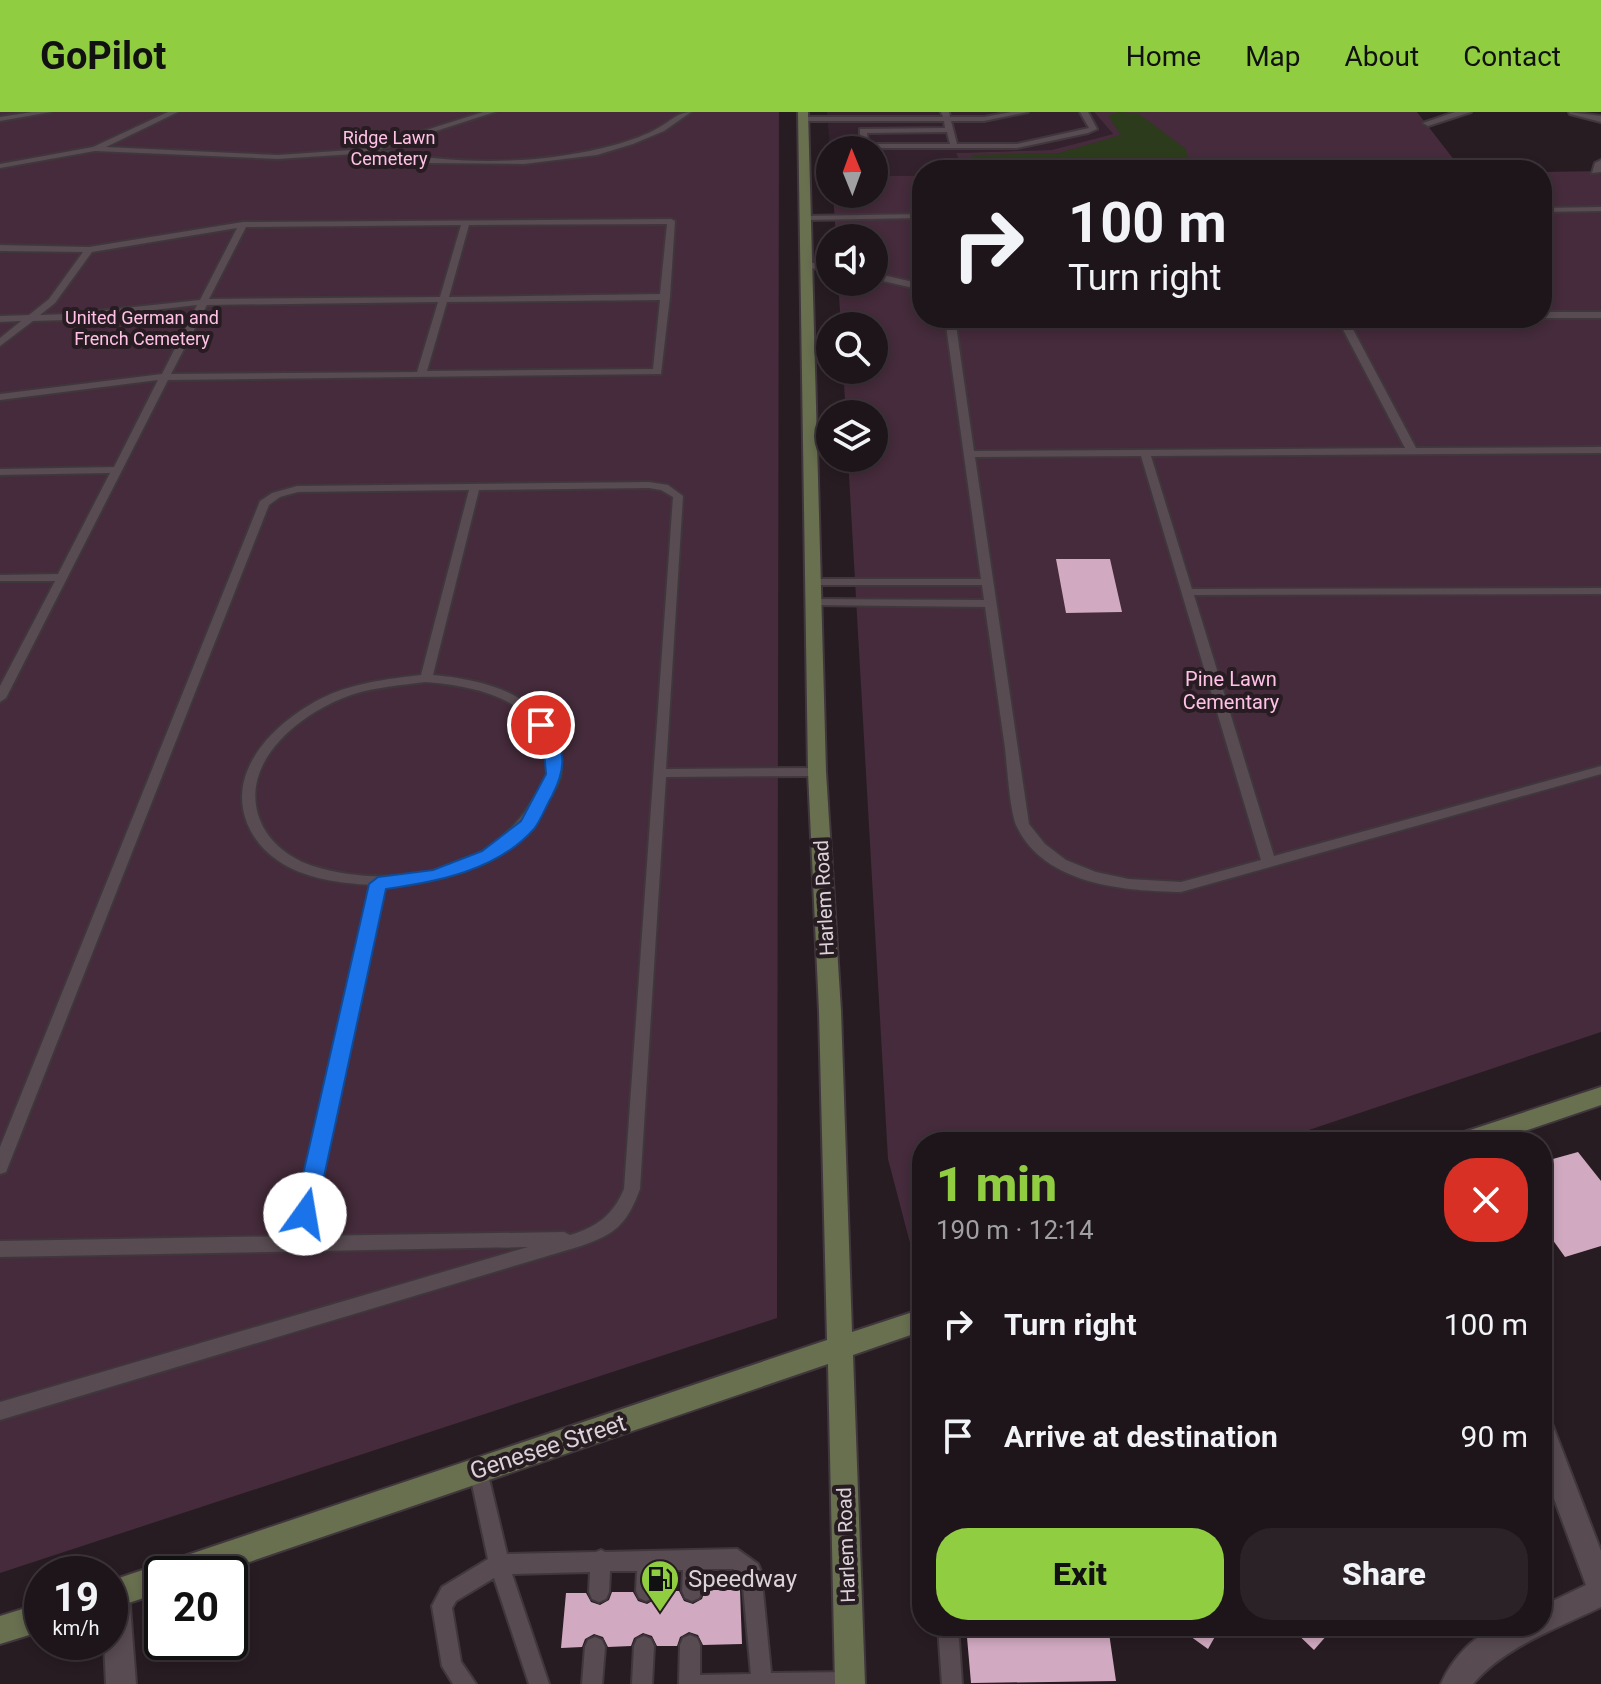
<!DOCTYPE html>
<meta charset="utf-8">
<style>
body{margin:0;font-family:Roboto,sans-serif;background:#2a2227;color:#f1f3f6;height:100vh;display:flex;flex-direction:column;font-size:30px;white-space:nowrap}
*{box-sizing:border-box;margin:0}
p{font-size:26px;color:#a09fa2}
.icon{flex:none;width:44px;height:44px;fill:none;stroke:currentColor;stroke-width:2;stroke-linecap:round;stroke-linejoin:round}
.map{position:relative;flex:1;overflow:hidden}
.details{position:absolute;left:912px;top:1020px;width:640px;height:504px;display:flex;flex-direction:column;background:#1d151a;border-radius:32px;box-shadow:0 4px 12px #0003,0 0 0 2px #3b3439}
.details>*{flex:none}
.guide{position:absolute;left:912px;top:48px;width:640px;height:168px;border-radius:32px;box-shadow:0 4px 12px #0003,0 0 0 2px #3b3439;background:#1d151a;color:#f1f3f6;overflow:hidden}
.needle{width:52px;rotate:359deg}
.fabs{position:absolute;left:816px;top:24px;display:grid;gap:16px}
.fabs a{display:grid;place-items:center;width:72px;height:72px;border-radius:50%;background:#1d151a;box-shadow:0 4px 12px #0003,0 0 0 2px #3b3439;font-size:40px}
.speed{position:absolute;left:24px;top:1444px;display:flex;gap:16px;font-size:40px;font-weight:700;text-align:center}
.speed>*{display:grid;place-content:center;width:104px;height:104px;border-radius:50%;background:#1d151a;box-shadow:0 4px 12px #0003,0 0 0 2px #3b3439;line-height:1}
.speed small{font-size:20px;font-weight:400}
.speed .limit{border:4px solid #111;border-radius:12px;background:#fff;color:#111}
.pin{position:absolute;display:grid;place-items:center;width:68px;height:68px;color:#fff;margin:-34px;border:4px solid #fff;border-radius:50%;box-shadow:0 2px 8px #0007}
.me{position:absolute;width:88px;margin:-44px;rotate:13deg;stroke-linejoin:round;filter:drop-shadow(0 0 6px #0008)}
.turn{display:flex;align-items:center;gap:28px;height:168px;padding:0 24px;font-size:36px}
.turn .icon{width:104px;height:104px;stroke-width:2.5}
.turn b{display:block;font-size:56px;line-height:68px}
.round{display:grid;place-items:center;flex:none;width:84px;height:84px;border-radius:32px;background:#2a2227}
.head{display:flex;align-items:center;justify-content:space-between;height:136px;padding:0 24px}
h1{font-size:48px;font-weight:800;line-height:60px;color:#90cd41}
.cta{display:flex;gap:16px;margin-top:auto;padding:16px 24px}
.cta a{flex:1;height:92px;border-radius:32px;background:#90cd41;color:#111;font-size:32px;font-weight:800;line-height:92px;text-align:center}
.cta a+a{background:#2a2227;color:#f1f3f6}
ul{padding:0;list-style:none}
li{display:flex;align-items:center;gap:24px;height:112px;padding:0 24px}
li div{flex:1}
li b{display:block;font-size:30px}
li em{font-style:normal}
header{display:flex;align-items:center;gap:48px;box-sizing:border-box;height:112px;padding:0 40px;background:#90cd41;color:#111}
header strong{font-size:38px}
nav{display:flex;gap:44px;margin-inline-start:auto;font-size:28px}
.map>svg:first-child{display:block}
</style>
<header>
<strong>GoPilot</strong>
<nav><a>Home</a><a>Map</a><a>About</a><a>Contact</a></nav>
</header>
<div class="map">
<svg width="1601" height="1572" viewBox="0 0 1601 1572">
<rect width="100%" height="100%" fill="#271c22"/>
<path fill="#33222d" d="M827,0H1094L1113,22L1051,38L956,41L963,58H922V64H874V38H830Z"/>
<path fill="#452b3b" d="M0,0H779L777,1206L0,1461Z
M1094,0H1417L1462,58H963L956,41L1051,38L1113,22Z
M1601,59V920L1273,1030H922V1147L915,1150L888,1047L848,346H874V302H846L843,258H874V214H841L838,170H874V126H836L833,82H874V64H922V206H1542V60Z"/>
<path fill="#2c3b1b" d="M1119,0L1139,2L1186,37L1188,47C1154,54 996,68 972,50V43L1059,41L1121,23L1108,4Z"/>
<path fill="#d1aac1" d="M1056,447H1110L1122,500L1066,501Z
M1578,1040L1601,1069V1134L1565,1145L1542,1113V1050Z
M705,1478H740L742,1532L703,1533L698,1523L689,1520L680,1525L677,1534H657L652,1524L643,1521L634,1526L631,1534L608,1535L603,1525L594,1522L585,1527L582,1535L561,1536L566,1481H586L591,1490L600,1493L609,1488L612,1480H633L638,1489L647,1492L656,1487L659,1479H679L684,1489L693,1492L702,1487Z
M966,1514H1108L1116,1569L971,1571Z
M1176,1514H1221L1208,1537Z
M1289,1514H1335L1314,1538Z"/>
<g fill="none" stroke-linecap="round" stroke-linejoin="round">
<defs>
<path id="lane" d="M32,0H51L0,9V5Z
M168,0H178L106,35L278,43L366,37L483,0H495L377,38C457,53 539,54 618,32C631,28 646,23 658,16C670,10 677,0 691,0L664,19L633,32L597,43L524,52L423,51L369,41L278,47L95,39L0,56V52L93,35Z
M941,0H949L950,5H984L1011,0H1028L984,9H951L957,32H1017L1089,16L1080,0H1088L1097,17L1088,21L1017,36H864L860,34V17L945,16L944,9H805L801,7L805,5H943ZM947,20L950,32H868L867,21Z
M1601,95V99L1542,100V96Z
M922,102V106L805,108L801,106L805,104Z
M671,107L675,109L670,185L661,262L168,268L6,586L0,590V574L55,469H0V463L58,462L110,361L0,363V357L114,355L158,268L0,288V282L162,262L197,193L68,208L33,209L0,234V226L21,209L0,210V204L29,203L49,187L83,140L0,139V133L89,135L243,110ZM667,112L660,182L449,185L469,113ZM461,113L440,185L209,187L246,115ZM237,116L200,188L68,202L40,203L55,191L92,140ZM660,188L653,257L427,259L447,190ZM438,190L417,260L171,262L207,193Z
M806,151H830V157L803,156L802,154Z
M874,161L922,172V178L874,167Z
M1542,200H1601V206H1542Z
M945,206H955L974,339L1405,336L1337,206H1347L1416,336L1601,335V341L1151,344L1192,477L1601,476V482L1194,483L1274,744L1601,654V662L1181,780C1125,779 1045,773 1017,715C1010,702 1007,653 1005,636C998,589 992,542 985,495L813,493L807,490L813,487L984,488L982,473H812L806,470L812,467H981ZM1141,344L1261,748L1181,770L1129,767L1096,760L1066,748L1045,732L1029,712L975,345Z
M649,370L668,373L683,384L666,657L817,656L823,660L817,664L666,665L640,1077C627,1112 616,1122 581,1134L0,1308V1290L528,1135L0,1145V1129L291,1124L371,773C340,771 304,767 277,748C264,739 253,726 247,711C226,657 276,610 320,587C351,571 387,567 421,563L469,378L298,380L280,385L269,393L8,1055L6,1060L0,1062V1035L260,389L272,381L297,374ZM649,376L661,378L673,385L624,1077C613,1103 597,1115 570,1123L564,1120L308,1124L385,773C448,773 507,748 542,696C549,686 558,675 561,664C563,655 559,643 557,634C543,581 480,567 433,563L479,378ZM426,570C471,574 532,584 545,636C551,662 547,670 531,691C516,713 498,732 474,744C426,768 364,770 313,754C291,747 269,731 260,708C237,649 304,598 354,582C377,575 402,573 426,570Z
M478,1349L485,1351L487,1358L507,1442L596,1440L601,1438L605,1440L737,1437L758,1452L761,1459L771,1561L850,1560L857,1563L859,1572H679L680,1533L683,1526L690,1523L697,1526L700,1533V1563L751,1562L742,1464L733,1457H703L702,1479L699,1486L692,1489L685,1486L682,1479L683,1458H657L656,1479L653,1486L646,1489L639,1486L636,1479L637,1459H610L609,1480L606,1487L599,1490L592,1487L589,1480L590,1460L512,1462L549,1572H529L494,1466L456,1489L452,1496L461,1550L476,1572H453L442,1554L432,1494L442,1475L488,1447L469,1358L471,1351Z
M938,1514H958L962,1572H942Z
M644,1524L651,1527L654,1534L652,1572H632L634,1534L637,1527Z
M595,1525L602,1528L605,1535L602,1572H582L585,1535L588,1528Z"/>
<path id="street" d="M1455,0H1471L1428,14L1423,11Z
M1569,0L1601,4V10L1570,2Z
M1601,48V60L1592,61L1595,51Z
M1542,1305L1551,1309L1601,1439V1495C1558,1516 1505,1534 1473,1572H1441C1451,1548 1477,1518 1504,1514C1516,1512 1530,1514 1542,1514V1494L1586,1473L1542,1354Z
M115,1468L125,1472L129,1482L136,1572H106L104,1530H110V1470Z"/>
<path id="secondary" d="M798,0H808L826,660L841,899L852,1220L922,1197V1219L853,1243L865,1572H835L828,1252L214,1462H162V1480L110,1497V1469L827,1228L819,899L808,660Z
M1601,975V993L1492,1030H1452L1455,1023Z
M42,1491V1519L0,1532V1504Z"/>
</defs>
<use href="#lane" stroke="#40373d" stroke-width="4"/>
<use href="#street" stroke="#40373d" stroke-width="4"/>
<use href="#secondary" stroke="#40373d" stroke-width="4"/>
<use href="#lane" fill="#584b52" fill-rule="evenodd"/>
<use href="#street" fill="#584b52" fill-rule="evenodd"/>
<use href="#secondary" fill="#687050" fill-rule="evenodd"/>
</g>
<path fill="#1a73e8" stroke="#114b97" stroke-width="2" d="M541,608L547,610C566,637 567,655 552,684C546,694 541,708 534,717C498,758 437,770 386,777L316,1102L313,1109H297L294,1102L369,772L378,765L433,758L482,739L521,709L546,662L543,628L533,613Z"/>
<defs>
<symbol id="fuel-pin" viewBox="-11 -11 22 30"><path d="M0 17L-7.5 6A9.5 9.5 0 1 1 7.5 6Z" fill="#90cd41" stroke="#271c22"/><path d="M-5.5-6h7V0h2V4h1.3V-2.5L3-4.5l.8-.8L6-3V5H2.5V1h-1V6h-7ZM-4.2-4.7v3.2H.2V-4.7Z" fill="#111"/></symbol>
</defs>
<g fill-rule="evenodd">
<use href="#fuel-pin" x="638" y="1445" width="44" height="60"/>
</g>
<g text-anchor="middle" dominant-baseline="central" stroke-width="8" stroke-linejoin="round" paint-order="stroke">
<g font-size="18" fill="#ffc1e6" stroke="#271c22">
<text x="389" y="25">Ridge Lawn<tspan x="389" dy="21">Cemetery</tspan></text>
<text x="142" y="205">United German and<tspan x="142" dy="21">French Cemetery</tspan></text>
</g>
<g font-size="20" fill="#ffc1e6" stroke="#271c22">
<text x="1231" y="567">Pine Lawn<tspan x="1231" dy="23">Cementary</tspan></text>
</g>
<g font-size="20" fill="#dbd3d8" stroke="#271c22">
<text transform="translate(824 786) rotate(-93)">Harlem Road</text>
<text transform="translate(846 1433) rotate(-92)">Harlem Road</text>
</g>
<g font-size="24" fill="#dbd3d8" stroke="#271c22">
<text transform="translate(548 1335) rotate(-18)">Genesee Street</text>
</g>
<g font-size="24" fill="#dbd3d8" stroke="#271c22" text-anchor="start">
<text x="688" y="1467">Speedway</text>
</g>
</g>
</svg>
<div class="fabs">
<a><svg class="needle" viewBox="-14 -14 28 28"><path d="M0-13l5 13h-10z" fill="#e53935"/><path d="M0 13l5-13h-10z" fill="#a09fa2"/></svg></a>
<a><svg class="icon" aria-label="sound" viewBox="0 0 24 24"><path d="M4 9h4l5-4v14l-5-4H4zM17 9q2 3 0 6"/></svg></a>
<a><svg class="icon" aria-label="search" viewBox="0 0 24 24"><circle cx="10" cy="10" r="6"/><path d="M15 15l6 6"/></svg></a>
<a><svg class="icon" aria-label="layers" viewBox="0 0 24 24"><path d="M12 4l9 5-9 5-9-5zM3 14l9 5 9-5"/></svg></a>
</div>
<div class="speed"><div>19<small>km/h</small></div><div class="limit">20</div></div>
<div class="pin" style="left:541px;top:613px;background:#d93025"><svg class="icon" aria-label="arrive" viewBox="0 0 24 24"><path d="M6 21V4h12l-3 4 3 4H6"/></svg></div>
<svg class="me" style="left:305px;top:1102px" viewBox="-20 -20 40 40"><circle r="19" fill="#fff"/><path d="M0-13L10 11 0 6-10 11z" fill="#1a73e8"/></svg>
<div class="guide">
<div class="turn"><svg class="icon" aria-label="right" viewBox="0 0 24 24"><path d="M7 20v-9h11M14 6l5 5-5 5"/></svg><div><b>100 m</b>Turn right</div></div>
</div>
<section class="details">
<div class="head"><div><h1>1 min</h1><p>190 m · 12:14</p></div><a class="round" style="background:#d93025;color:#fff"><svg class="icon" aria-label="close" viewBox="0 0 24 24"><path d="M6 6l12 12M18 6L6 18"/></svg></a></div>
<ul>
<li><svg class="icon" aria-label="right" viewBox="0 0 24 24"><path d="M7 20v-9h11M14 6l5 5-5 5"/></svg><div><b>Turn right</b></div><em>100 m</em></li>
<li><svg class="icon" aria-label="arrive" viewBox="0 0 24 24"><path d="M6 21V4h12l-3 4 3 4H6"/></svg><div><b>Arrive at destination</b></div><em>90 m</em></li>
</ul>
<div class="cta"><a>Exit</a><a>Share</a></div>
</section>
</div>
